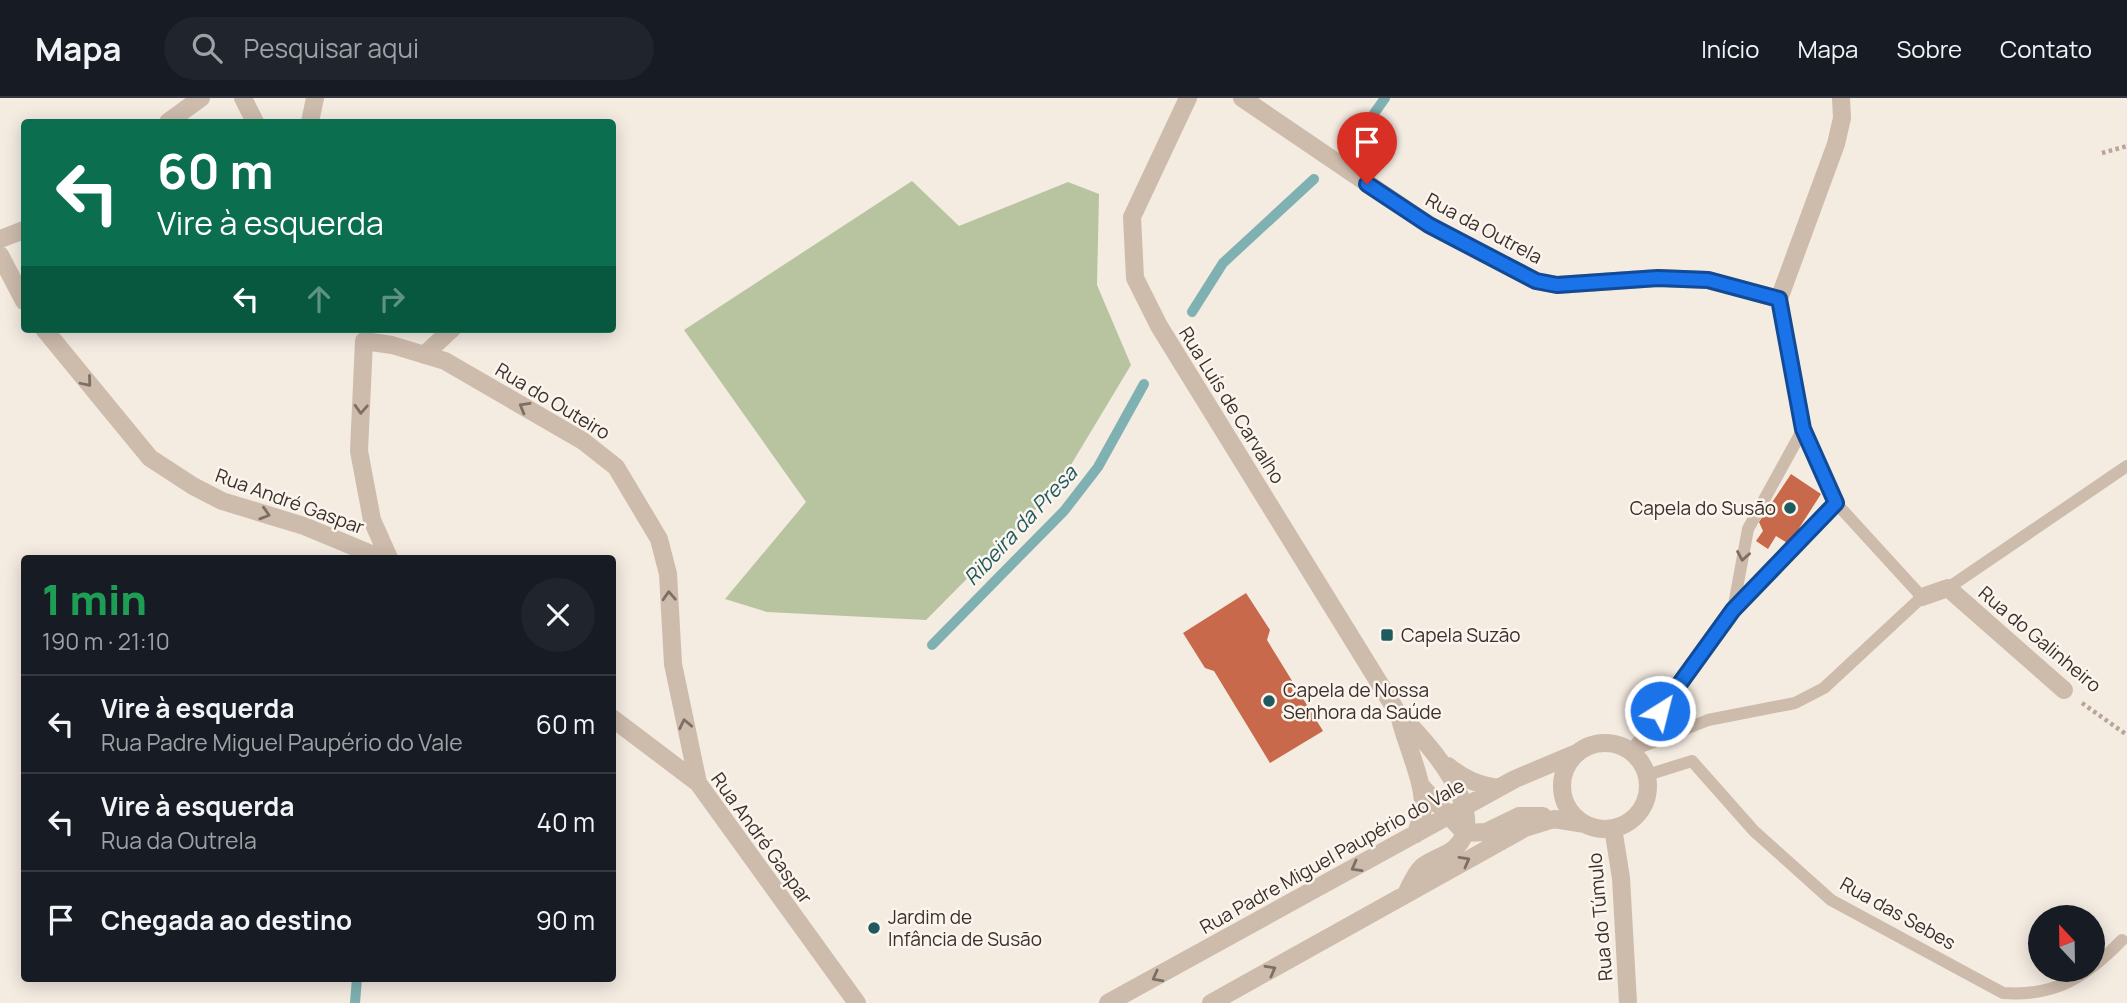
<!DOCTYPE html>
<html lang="pt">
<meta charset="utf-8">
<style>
body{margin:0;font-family:Manrope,sans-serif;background:#20242c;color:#f1f3f6;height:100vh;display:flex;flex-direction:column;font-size:26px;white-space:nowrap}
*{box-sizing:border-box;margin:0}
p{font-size:23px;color:#9ea1a6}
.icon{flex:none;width:38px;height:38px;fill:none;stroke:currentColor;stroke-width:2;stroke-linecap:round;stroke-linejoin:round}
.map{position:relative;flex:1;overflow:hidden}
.panel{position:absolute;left:21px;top:457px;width:595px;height:427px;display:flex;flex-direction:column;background:#171b24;border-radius:7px;box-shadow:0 4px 18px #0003}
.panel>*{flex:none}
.banner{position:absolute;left:21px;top:21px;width:595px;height:214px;border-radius:7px;box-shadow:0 4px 18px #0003;background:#0b6e4f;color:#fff;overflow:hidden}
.needle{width:46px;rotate:338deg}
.controls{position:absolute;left:2028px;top:807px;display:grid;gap:14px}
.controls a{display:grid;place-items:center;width:77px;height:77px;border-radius:50%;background:#171b24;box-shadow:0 4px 18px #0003;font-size:35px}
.pin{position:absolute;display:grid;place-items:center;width:60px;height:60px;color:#fff;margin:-72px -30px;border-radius:50% 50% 50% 0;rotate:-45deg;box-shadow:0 0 7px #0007}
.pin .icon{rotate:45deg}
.me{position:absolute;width:77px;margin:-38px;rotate:36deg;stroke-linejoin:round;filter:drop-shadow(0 0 5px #0008)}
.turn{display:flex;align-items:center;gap:24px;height:147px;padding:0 21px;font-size:32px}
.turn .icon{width:91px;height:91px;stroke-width:2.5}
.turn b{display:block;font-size:49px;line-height:60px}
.lanes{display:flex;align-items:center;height:66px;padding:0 21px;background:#0003;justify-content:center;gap:35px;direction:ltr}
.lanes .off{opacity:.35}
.round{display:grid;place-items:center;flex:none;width:74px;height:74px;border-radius:37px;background:#20242c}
.overview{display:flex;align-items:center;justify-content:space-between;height:119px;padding:0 21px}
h1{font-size:42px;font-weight:800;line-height:52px;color:#1e9e55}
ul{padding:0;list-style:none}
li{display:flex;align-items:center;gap:21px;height:98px;padding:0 21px;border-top:2px solid #363941}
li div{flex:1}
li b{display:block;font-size:26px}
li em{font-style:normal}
header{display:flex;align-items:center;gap:42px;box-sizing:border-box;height:98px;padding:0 35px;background:#171b24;border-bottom:2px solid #363941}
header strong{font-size:33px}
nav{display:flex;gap:38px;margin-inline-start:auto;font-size:24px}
.search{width:490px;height:63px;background:#20242c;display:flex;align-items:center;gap:18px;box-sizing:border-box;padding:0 24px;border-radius:38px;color:#9ea1a6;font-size:26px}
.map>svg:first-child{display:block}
</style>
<header>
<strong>Mapa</strong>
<div class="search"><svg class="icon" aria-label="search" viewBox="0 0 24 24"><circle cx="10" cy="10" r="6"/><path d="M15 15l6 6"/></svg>Pesquisar aqui</div>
<nav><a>Início</a><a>Mapa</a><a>Sobre</a><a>Contato</a></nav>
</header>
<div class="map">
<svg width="2127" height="905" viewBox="0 0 2127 905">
<rect width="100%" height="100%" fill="#f4ebe1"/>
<path fill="#b8c4a0" d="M912,83L959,128L1068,84L1099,96L1097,187L1131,267L1057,390L926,522L767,514L725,501L806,404L684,232Z"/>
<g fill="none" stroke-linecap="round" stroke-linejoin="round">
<path stroke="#7fb0b2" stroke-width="10" d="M1356,41L1385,0
M1192,214L1223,165L1314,81
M932,547L1064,413L1098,369L1144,286
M355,905L357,880"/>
</g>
<path fill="#c8694b" d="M1791,376L1821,396L1789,446L1776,438L1768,451L1756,443L1763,433L1759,424Z
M1246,495L1270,532L1267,542L1323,633L1270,665L1214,573L1205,570L1183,535Z"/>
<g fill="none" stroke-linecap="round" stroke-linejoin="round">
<path stroke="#b9a596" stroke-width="4.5" stroke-dasharray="3.5 3.5" stroke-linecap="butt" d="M2102,55L2127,48
M2082,605L2127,637"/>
<path stroke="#cdbbac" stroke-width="12" d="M1948,490L2127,368
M1733,512L1748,431L1803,331
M1631,653L1708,622L1795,605L1824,590L1922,499L1836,405L1803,331L1779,201
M1631,653L1733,512L1836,405
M1647,677L1692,663L1754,733L1831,802L2003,895C2056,899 2087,878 2122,842"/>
<path stroke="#cdbbac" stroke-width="18" d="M243,0L255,24
M1188,0L1132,119L1135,180L1159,228L1399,617C1424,639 1493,716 1455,750C1446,758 1432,761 1422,769C1415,775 1410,788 1406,796
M1242,0L1429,127L1536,183L1557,187L1658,180L1708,182L1779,201L1836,46L1842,20L1841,0
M168,24L201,0
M310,24L315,0
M0,141L24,132
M0,157L24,203
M44,231L150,360L193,388L222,403L304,428L381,460
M364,243L392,247L445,263L583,343L616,369L659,441L668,476L673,566L698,685
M364,243L359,353L372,422L389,460
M424,257L452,231
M1922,499L1948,490L2064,592
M1399,617C1405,644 1424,683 1423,709C1423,718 1418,728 1416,736
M612,620L698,685L857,905
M1562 688a43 43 0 1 1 86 0a43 43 0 1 1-86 0Z
M1448,668C1464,681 1478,687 1499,690
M1421,688L1465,735L1486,734L1519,718H1543
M1613,730L1621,780L1628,905
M1108,905L1515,681L1579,654
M1211,905L1525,730L1554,721L1585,726"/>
</g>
<defs><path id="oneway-chevron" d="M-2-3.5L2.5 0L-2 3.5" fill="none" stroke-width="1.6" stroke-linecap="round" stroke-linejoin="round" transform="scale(1.75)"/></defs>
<g stroke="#7d6f65">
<use href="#oneway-chevron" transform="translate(87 284) rotate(50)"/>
<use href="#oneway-chevron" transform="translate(524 309) rotate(-150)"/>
<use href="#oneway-chevron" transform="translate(361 311) rotate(93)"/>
<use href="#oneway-chevron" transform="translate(265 416) rotate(17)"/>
<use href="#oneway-chevron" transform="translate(1743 458) rotate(100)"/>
<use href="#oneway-chevron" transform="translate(669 498) rotate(-93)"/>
<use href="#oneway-chevron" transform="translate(685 626) rotate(-102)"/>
<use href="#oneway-chevron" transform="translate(1465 763) rotate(-29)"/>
<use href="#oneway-chevron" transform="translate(1356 769) rotate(151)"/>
<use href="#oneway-chevron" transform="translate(1271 872) rotate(-29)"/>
<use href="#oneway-chevron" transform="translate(1157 879) rotate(152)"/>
</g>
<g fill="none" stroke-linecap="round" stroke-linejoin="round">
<defs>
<path id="route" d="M1367,86L1429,127L1536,183L1557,187L1658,180L1708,182L1779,201L1803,331L1836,405L1733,512L1660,613"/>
</defs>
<use href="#route" stroke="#114b97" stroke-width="18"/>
<use href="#route" stroke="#1a73e8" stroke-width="12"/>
</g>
<g fill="#1f5a5e" stroke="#fbf5ee" stroke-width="2.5">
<circle cx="1790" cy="410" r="7"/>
<rect x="1380" y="530" width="14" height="14" rx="3.5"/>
<circle cx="1269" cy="603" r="7"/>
<circle cx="874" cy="830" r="7"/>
</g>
<g text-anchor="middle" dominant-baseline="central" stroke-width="5" stroke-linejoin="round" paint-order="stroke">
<g font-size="19" fill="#3b302b" stroke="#fbf5ee">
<text transform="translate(1484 130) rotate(28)">Rua da Outrela</text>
<text transform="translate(553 303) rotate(31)">Rua do Outeiro</text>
<text transform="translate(1232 307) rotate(58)">Rua Luís de Carvalho</text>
<text transform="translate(290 403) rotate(20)">Rua André Gaspar</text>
<text transform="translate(2040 541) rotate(40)">Rua do Galinheiro</text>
<text transform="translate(762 740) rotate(54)">Rua André Gaspar</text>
<text transform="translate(1332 758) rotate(-29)">Rua Padre Miguel Paupério do Vale</text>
<text transform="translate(1898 815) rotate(29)">Rua das Sebes</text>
<text transform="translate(1600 819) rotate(-95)">Rua do Túmulo</text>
</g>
<g font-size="19" fill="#3b302b" stroke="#fbf5ee" text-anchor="start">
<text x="1776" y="410" text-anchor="end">Capela do Susão</text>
<text x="1401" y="537">Capela Suzão</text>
<text x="1283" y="592">Capela de Nossa<tspan x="1283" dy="22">Senhora da Saúde</tspan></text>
<text x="888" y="819">Jardim de<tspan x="888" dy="22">Infância de Susão</tspan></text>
</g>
<g font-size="21" font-style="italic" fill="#1f5a5e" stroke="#fbf5ee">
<text transform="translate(1020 427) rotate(-47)">Ribeira da Presa</text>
</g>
</g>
</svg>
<div class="controls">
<a><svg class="needle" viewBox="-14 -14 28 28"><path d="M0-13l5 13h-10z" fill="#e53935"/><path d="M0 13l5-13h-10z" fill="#9ea1a6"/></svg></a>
</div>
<div class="pin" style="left:1367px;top:86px;background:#d93025"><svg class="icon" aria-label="arrive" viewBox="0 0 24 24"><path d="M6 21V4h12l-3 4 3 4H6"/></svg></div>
<svg class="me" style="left:1660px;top:613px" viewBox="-20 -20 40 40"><circle r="17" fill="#1a73e8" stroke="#fff" stroke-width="3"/><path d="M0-11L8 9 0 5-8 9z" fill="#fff"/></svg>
<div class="banner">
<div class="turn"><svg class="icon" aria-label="left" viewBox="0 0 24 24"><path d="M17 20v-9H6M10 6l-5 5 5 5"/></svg><div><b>60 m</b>Vire à esquerda</div></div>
<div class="lanes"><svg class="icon" aria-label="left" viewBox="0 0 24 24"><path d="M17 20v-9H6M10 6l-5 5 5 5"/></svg><svg class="icon off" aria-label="ahead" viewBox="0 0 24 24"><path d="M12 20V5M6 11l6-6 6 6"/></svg><svg class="icon off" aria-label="right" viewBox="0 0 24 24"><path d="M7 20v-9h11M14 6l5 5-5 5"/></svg></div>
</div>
<section class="panel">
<div class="overview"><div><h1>1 min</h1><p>190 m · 21:10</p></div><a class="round"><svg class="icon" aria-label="close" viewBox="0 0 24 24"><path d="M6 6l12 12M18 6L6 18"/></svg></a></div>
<ul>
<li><svg class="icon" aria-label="left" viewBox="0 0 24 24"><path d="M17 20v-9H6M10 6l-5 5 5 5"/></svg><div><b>Vire à esquerda</b><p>Rua Padre Miguel Paupério do Vale</p></div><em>60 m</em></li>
<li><svg class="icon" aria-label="left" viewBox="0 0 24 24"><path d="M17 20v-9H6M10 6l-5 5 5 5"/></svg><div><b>Vire à esquerda</b><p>Rua da Outrela</p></div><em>40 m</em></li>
<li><svg class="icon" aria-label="arrive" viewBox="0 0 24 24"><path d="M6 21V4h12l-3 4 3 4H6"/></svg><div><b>Chegada ao destino</b></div><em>90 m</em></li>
</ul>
</section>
</div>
